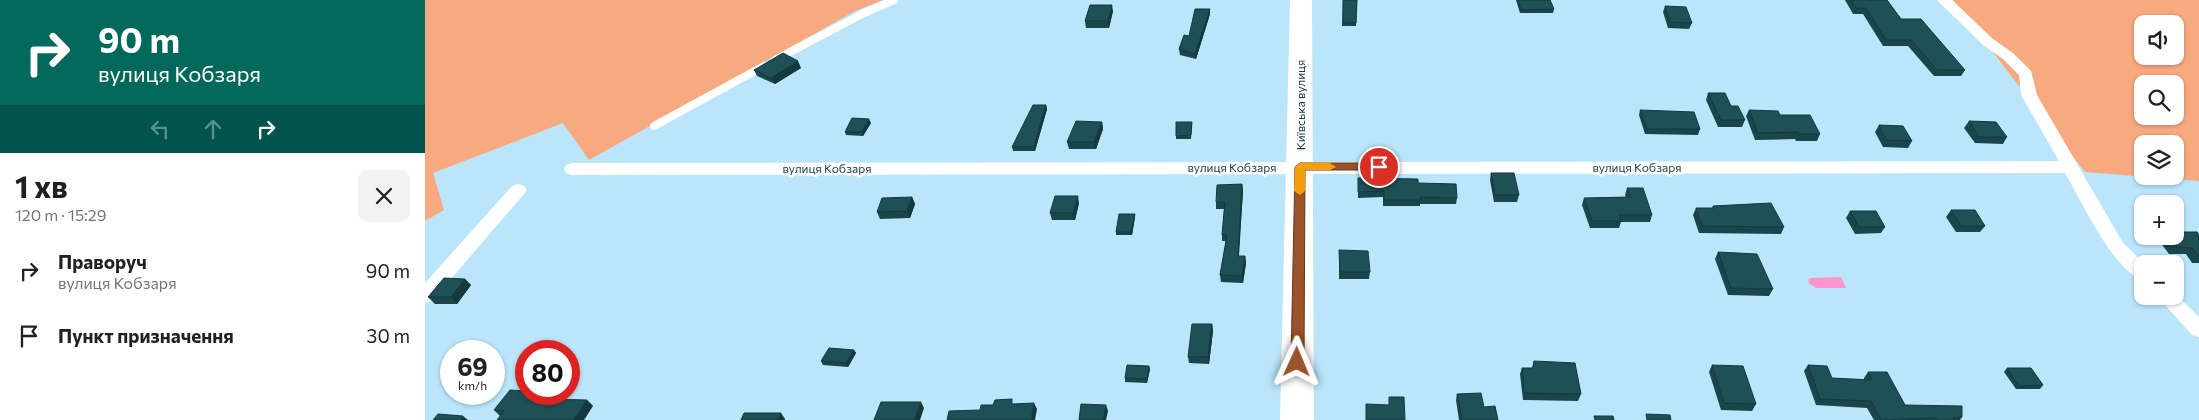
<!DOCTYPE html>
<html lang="uk">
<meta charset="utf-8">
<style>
body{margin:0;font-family:Commissioner,sans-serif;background:#f2f2f2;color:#202124;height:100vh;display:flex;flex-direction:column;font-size:19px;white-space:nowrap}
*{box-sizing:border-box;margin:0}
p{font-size:16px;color:#757577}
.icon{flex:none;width:28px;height:28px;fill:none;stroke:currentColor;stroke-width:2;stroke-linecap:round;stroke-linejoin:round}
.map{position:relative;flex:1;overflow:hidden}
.details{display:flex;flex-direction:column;background:#fff;width:425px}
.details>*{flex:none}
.hud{background:#00695c;color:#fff;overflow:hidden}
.fabs{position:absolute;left:1709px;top:15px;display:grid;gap:10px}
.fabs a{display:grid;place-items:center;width:50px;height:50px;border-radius:10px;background:#fff;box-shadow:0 1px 4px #0004;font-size:25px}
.speed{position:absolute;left:15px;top:340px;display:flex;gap:10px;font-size:25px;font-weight:700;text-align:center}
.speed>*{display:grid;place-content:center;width:65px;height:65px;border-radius:50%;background:#fff;box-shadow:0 1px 4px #0004;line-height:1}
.speed small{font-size:12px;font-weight:400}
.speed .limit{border:8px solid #d22;background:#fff;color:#111}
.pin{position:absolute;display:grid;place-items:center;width:42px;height:42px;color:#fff;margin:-21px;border:2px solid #fff;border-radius:50%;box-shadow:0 1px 5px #0007}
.me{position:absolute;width:55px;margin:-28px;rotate:1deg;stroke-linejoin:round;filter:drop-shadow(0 0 4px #0008)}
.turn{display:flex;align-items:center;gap:18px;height:105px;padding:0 15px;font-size:22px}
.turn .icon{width:65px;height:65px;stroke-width:2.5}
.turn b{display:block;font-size:35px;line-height:42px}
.lanes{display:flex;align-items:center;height:48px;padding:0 15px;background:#0003;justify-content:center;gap:25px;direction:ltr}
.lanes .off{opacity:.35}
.round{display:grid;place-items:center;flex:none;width:52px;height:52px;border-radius:10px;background:#f2f2f2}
.overview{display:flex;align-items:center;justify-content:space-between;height:85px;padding:0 15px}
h1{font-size:30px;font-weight:700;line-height:38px}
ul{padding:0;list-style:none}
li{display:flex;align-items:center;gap:15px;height:65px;padding:0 15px}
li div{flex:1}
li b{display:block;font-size:19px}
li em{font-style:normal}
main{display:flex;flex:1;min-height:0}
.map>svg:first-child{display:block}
</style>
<main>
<section class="details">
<div class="hud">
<div class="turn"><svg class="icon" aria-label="right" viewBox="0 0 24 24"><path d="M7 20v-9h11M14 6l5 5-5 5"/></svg><div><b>90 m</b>вулиця Кобзаря</div></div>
<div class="lanes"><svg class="icon off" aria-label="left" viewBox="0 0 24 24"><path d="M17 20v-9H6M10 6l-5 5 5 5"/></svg><svg class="icon off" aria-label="ahead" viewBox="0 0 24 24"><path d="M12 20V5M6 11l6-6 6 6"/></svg><svg class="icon" aria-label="right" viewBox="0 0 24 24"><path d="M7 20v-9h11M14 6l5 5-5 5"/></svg></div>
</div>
<div class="overview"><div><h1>1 хв</h1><p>120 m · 15:29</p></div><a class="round"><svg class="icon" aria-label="close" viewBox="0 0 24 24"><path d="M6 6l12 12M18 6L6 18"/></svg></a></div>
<ul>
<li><svg class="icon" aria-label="right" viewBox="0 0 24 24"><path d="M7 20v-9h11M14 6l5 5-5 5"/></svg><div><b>Праворуч</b><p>вулиця Кобзаря</p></div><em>90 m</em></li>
<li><svg class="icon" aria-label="arrive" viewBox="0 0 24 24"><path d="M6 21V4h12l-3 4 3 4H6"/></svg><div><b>Пункт призначення</b></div><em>30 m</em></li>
</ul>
</section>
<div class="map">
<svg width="1774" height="420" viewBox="0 0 1774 420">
<rect width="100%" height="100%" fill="#bae5fa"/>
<path fill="#f8a97f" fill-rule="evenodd" d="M0,0H458L430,11L164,160L138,123L8,173L19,210L0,221Z
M1528,0H1774V181L1660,172ZM1718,24H1750V56H1718ZM1718,84H1750V116H1718ZM1718,144H1750V176H1718Z"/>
<path fill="#fc96cb" d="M1416,277L1421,288H1391L1384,283L1383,280L1386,278Z"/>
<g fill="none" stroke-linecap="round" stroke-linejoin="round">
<path stroke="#fff" stroke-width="8" d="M350,60L439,13L469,0
M229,126L339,66"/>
<path fill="#fff" fill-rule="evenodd" d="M1512,0H1527L1568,39L1588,53L1606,71L1612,95L1698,243L1720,264H1718V280C1688,271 1656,200 1640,173L147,175L141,173L139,169L141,165L147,163L1634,161L1596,95L1594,75L1578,59L1558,45Z
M93,184L99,186L102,190L99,194L7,301L0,303V283L87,186Z
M1750,293L1774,317V337L1767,335L1732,296H1750Z"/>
<path fill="#fff" fill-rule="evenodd" d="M865,0H887L889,420H855Z"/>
</g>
<path fill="#1a454b" d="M918,0H932L931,26H917Z
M1091,0H1125L1129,9L1128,13H1095Z
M1420,0H1462L1476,19L1540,70L1536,76H1509L1483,46H1458L1438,14H1428Z
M1240,6L1267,23L1264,29L1243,28L1238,12Z
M785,9V14L771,59L755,55L754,49L764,36Z
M688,11L684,28H661L660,21Z
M376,68L350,84L332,76L329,70Z
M1283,93L1306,106L1320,120L1317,127H1293L1281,100Z
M621,105L622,109L610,151H588L587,147Z
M1215,110L1275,129L1273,135L1220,134L1214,115Z
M1324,110L1355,115L1395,134L1392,141H1371L1370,139L1330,140L1321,116Z
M1544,121L1582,137L1578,144L1550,143L1539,128Z
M677,122L678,129L671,149H644L642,142Z
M767,122L766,139H751V136Z
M446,123L438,136L421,135L420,132Z
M1454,125L1487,141L1483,148L1458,147L1450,132Z
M1066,173L1094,195L1092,202H1069L1065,180Z
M933,178L993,183L1032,198L1031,204H995V206H958V197L933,198Z
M817,184L818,191L814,256H820L821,263L818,283L796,282L795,275L801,241H797V235L799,209H791V202Z
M1202,188L1227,215L1225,222H1196L1194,228H1165L1157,205L1159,198L1201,197L1200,195Z
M487,197L490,204L485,218L455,219L452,212Z
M654,203L650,220H627L625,213Z
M1288,206L1359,227L1356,234L1274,233L1268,215L1271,208H1287Z
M1526,210L1560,226L1555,232H1531L1521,217Z
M1425,211L1460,227L1456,233L1430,234L1421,218Z
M710,217L707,235H691V232Z
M1774,235V263H1767L1761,254H1744L1732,238L1733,236Z
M914,250L945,272L944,279H914Z
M1293,252L1348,289L1344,296L1303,295L1290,259Z
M40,279L46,285L32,304H10L3,297Z
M787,324L788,331L784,364L764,363L763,357Z
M429,350L431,353L423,367L398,365L396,361Z
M1109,361L1156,394L1153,401L1098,400L1095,374L1097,368H1107Z
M1287,365L1331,404L1327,411L1296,410L1284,372Z
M1383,365L1407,378L1439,380V378L1443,372L1480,405L1537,417L1535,420H1449L1442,408L1391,405L1379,371Z
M724,366L725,369L722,383L700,382V378Z
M1582,368L1618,385L1615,389H1591L1579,372Z
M1032,394L1059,407L1073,420H1034L1031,400Z
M124,399L162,400L168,406L75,416L69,410Z"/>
<path fill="#15383d" d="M687,5L688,11L684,28L683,21Z
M785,9V14L771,59L770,54Z
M373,61L376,68L350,84L346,78Z
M621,105L622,109L610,151L609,147Z
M444,119L446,123L438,136L437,132Z
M677,122L678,129L671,149L669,142Z
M817,184L818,191L813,263V256Z
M653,196L654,203L650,220L648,213Z
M487,197L490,204L485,218L482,211Z
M710,214V217L707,235L706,232Z
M820,256L821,263L818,283L817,276Z
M40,279L46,285L32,304L26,297Z
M787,324L788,331L784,364L783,357Z
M429,350L431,353L423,367L421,363Z
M724,366L725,369L722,383V379Z
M117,394H119L124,399H113Z
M162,400L168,406L159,420H148Z
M496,402L499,408L495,420H489Z
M609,403L612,409L610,420H606Z
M681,405L683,411L681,420H678Z
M356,413L360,419V420H353Z
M38,416L43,420H35Z"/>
<path fill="#1e5057" stroke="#15383d" d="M918,0H932L931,23H918Z
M1093,0H1125L1129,9L1096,10Z
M1426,0H1462L1476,19H1496L1540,70H1512L1486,40H1461L1441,8H1431Z
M665,5H687L683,21H660Z
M1240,6L1261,7L1267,23L1245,22Z
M770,9H785L770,54L754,49L759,35L764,36Z
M358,53L373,61L346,78L329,70Z
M1283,93H1300L1306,106H1313L1320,120H1296Z
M608,105H621L609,147H587Z
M1215,110L1269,112L1275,129H1222Z
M1324,110L1353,111L1355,115H1385L1395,134H1374L1373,132L1333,133Z
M427,118L444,119L437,132H420Z
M651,121L677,122L669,142H642Z
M1544,121L1571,122L1582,137H1554Z
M751,122H767L766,135L751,136Z
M1454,125L1478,126L1487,141L1461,140Z
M1066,173H1089L1094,195H1070Z
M933,178L993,179V183L1031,184L1032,198L995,197L996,200H959V191L933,192Z
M817,184L813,256H820L817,276L795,275L802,235H797L800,202H791L792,185Z
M1202,188H1218L1227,215H1194L1196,221H1167L1159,198L1206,197Z
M630,196H653L648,213H625Z
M487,197L482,211L452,212L457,198Z
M1346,203L1359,227L1277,226L1271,208H1289L1288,206Z
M1526,210H1550L1560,226H1536Z
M1425,211H1451L1460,227H1434Z
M694,214H710L706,232H691Z
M1750,232H1772L1774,235V256L1767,248L1751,247L1742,236H1750Z
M914,250L943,251L945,272H915Z
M1293,252L1332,254L1348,289L1306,288Z
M19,278L40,279L26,297H3Z
M767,324H787L783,357H763Z
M404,348L429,350L421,363L396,361Z
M1109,361L1150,363L1156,394L1099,393L1097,368H1108Z
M702,365L724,366L722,379L700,378Z
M1287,365L1318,366L1331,404L1299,403Z
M1383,365L1402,366L1407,378L1447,380L1443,372H1462L1480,405L1537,406V417L1528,418L1529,420H1513L1512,418L1456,420L1446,401L1395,399Z
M1582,368H1606L1618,385L1594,386Z
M85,390L101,391V394H117L113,399L162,400L148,420H72L79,411L69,410Z
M1056,393L1059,407L1070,406L1073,420H1037L1032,394Z
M964,397H979L980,420H941V404L964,405Z
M587,399V404L609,403L606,420H522L524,411L555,410L556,405H568L570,400Z
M456,402H496L489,420H449Z
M656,404L681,405L678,420H654Z
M319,413H356L353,420H316Z
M13,414L38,416L35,420H8Z
M1221,414L1245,415L1246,420H1222Z
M1169,416H1188L1189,420H1170Z"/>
<path fill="#9a532b" stroke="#64361c" d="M875,163H954L959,167L954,170H880L879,362L877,365L872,367L868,365L866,362L870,167Z"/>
<path fill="#f59e0b" d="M875,163H905L911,167L905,170H880V191L875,195L869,191L870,167Z"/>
<g text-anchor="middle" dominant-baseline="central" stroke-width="5" stroke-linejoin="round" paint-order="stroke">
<g font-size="12" fill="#1a3a48" stroke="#fff">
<text transform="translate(875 105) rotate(-90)">Київська вулиця</text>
<text x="807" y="167">вулиця Кобзаря</text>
<text x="1212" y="167">вулиця Кобзаря</text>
<text x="402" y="168">вулиця Кобзаря</text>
</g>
</g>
</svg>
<div class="fabs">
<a><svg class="icon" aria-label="sound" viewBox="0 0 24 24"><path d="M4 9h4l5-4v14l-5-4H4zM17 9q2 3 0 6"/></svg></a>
<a><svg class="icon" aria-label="search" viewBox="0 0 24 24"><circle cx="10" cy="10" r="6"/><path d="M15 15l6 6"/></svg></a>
<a><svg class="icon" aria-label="layers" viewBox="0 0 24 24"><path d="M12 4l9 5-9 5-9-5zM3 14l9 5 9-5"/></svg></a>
<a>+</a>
<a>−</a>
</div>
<div class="speed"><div>69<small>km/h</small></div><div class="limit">80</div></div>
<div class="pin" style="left:954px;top:167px;background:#d93025"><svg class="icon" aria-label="arrive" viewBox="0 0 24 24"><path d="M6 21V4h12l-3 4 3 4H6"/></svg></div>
<svg class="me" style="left:872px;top:362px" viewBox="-20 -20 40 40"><path d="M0-17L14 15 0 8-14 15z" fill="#9a532b" stroke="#fff" stroke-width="4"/></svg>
</div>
</main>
